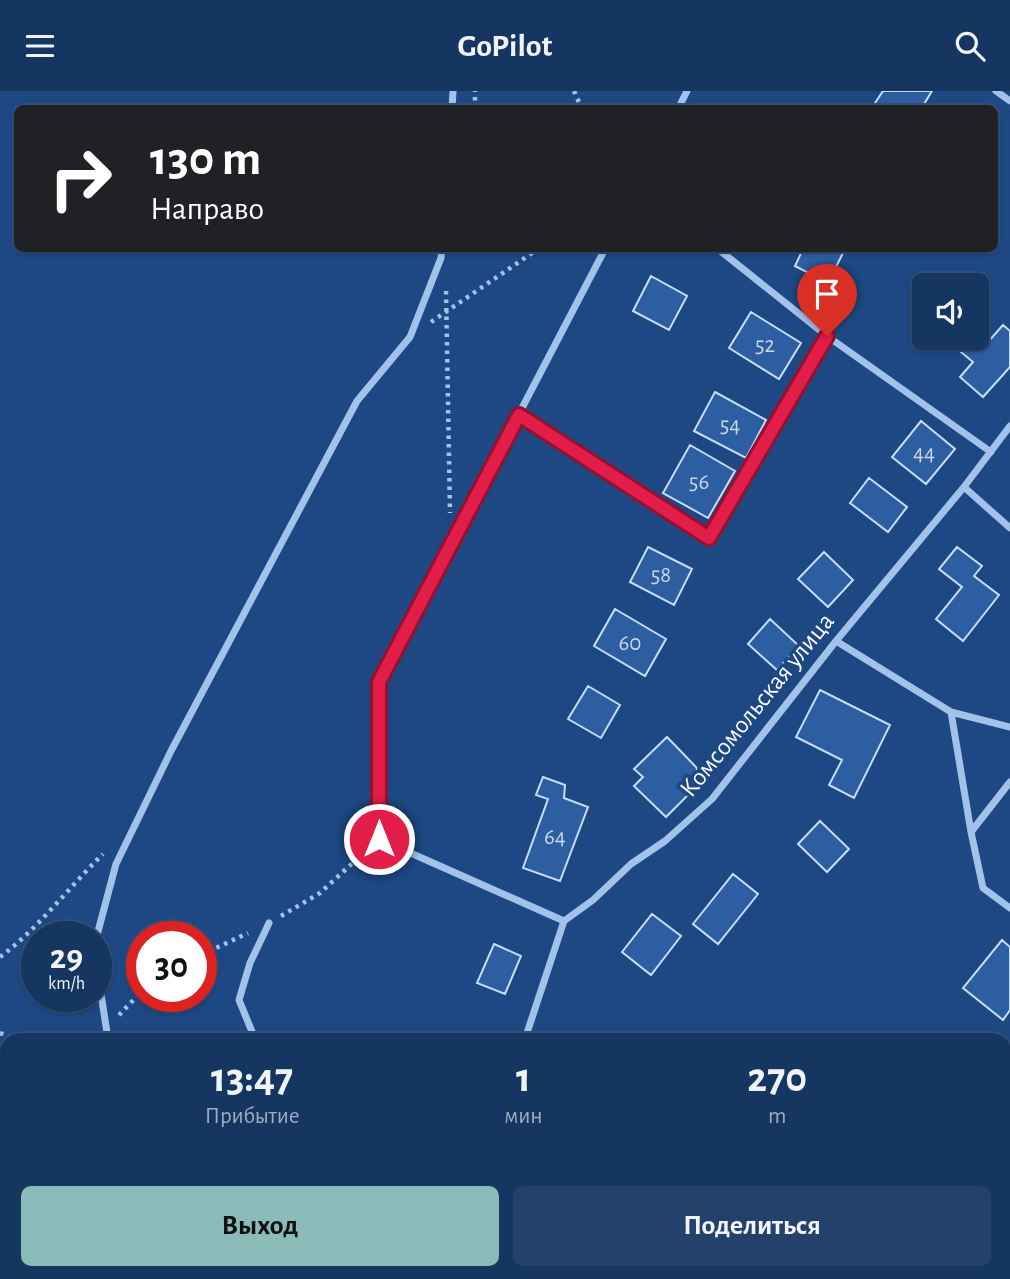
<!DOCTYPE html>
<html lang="ru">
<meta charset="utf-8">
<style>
body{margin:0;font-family:"Alegreya Sans",sans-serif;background:#23416b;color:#f1f3f6;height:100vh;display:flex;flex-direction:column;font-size:26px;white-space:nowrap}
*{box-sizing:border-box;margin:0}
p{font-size:23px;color:#9eabbe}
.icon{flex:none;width:38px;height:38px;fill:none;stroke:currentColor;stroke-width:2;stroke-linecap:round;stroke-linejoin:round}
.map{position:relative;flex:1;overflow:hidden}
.side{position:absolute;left:0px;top:942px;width:1012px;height:247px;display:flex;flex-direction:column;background:#163662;border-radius:21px 21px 0 0;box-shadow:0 2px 5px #0004,0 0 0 2px #355077}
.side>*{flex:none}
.top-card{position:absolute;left:14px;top:14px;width:984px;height:147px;border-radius:10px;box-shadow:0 2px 5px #0004,0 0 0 2px #355077;background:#202124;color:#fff;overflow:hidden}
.buttons{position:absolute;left:912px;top:182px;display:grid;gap:14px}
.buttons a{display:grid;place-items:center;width:77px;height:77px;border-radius:10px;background:#163662;box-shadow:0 2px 5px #0004,0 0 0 2px #355077;font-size:35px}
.speed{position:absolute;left:21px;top:830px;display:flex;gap:14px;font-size:35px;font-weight:700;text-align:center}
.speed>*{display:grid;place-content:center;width:91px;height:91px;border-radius:50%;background:#163662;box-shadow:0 2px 5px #0004,0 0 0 2px #355077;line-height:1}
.speed small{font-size:18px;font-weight:400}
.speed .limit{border:10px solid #d22;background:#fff;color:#111}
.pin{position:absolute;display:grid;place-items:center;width:60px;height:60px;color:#fff;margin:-72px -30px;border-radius:50% 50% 50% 0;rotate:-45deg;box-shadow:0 0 7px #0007}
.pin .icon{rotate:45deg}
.me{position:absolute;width:77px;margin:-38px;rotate:0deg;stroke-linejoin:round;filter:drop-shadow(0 0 5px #0008)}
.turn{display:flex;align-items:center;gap:24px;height:147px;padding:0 21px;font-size:32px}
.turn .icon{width:91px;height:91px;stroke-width:2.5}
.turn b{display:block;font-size:49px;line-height:60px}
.eta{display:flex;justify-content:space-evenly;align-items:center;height:119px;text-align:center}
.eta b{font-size:42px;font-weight:700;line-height:49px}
.cta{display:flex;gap:14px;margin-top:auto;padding:14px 21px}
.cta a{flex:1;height:80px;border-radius:10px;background:#8bbbb9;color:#111;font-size:28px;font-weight:700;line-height:80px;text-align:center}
.cta a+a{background:#23416b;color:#f1f3f6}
header{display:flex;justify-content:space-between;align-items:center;height:91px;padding:0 21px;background:#163662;font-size:32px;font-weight:700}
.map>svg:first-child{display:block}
</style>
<header><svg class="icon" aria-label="menu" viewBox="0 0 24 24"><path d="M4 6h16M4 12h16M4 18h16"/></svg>GoPilot<svg class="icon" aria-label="search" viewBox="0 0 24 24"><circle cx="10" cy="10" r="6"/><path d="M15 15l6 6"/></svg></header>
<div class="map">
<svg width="1010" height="1188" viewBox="0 0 1010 1188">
<rect width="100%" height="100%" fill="#1d4883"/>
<path fill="#2c5ea1" stroke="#c7dcf7" stroke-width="2" d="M883,0H932L921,18H876L873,15Z
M803,158H845L828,192L795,175Z
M651,185L687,205L669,239L633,220Z
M751,221L801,252L779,288L729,257Z
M1003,234L1010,240V276L983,306L960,286L973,271L956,257L965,247H976V240L989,250Z
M715,301L766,329L746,367L694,340Z
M921,330L955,358L926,393L892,366Z
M690,354L735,380L708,427L663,402Z
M869,387L907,416L888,441L850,412Z
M648,456L692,478L674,514L630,491Z
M957,456L982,475L974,485L999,504L963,550L936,528L962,496L939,478Z
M824,461L853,489L828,516L798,488Z
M615,518L666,548L645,585L594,555Z
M770,528L799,555L777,579L748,553Z
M588,595L620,614L601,647L568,628Z
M820,599L890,634L854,707L829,694L842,669L796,646Z
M667,646L697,677L693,699L666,726L634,695L643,686L634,678Z
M543,686L565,694L564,707L588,716L560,790L523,777L548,708L536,704Z
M820,730L849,758L827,781L798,753Z
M733,783L758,803L718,853L693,833Z
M652,823L681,845L651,884L622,861Z
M1002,849L1010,856V919L1003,929L963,897Z
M494,853L521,865L505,903L477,892Z
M0,970L7,971V998L0,996Z
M1006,1004L1010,1006V1053L1004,1050Z"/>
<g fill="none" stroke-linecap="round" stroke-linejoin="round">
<path stroke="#a2c2ea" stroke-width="4.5" stroke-dasharray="3.5 5" stroke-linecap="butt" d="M574,0L582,18
M475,18V0
M446,200L450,422
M431,231L538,158
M281,825L320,802L370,756
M201,864L248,842
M0,866C38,838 69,796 103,763
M119,924L142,900
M0,942L16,948
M0,1029L7,1031
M0,1105L7,1106"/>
<path stroke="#a2c2ea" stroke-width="7" d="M996,0L1010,10
M452,18L453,0
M678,18L687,0
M827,245L991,361
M519,324L709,447L827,245L718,158
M964,396L1010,437
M836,550L951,621L1010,636
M951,621L971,741
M1010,691L971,741L983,797L1010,817
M564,830L379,748V591L605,158
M96,848L116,773L171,660L357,310L410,246L441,167L442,158
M96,871L108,948
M255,948L239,909L250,872L269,832
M525,948L564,830L593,809L631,773L665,750L712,708L836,550L964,396L1010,335
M1004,1128L1010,1126
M548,1181L562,1188
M9,1188L12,1181
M437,1188L441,1181"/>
</g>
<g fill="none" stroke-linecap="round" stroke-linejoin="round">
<defs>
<path id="route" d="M379,748V591L519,324L709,447L827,245"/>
</defs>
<use href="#route" stroke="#92132f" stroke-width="18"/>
<use href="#route" stroke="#e11d48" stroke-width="12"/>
</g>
<g text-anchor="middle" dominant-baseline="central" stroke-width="7" stroke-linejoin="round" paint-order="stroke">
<g font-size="23" fill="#cad7e8">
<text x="765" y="254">52</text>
<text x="730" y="334">54</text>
<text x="924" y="362">44</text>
<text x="699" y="391">56</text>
<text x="661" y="484">58</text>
<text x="630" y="552">60</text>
<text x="555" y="746">64</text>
</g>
<g font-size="26" fill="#fff" stroke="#1d4883">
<text transform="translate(757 614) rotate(-51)">Комсомольская улица</text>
</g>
</g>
</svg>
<div class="buttons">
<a><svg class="icon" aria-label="sound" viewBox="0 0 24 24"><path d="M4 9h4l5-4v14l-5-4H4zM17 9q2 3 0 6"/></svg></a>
</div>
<div class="speed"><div>29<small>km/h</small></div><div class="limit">30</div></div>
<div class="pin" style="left:827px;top:245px;background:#d93025"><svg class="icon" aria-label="arrive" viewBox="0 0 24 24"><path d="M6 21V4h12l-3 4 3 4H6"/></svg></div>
<svg class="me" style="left:379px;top:748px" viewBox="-20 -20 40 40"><circle r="17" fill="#e11d48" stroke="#fff" stroke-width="3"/><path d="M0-11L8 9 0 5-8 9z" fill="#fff"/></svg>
<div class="top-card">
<div class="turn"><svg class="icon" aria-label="right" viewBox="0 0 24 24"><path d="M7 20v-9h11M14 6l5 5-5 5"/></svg><div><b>130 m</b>Направо</div></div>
</div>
<section class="side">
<div class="eta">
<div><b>13:47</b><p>Прибытие</p></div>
<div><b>1</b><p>мин</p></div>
<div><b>270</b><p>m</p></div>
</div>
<div class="cta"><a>Выход</a><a>Поделиться</a></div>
</section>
</div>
